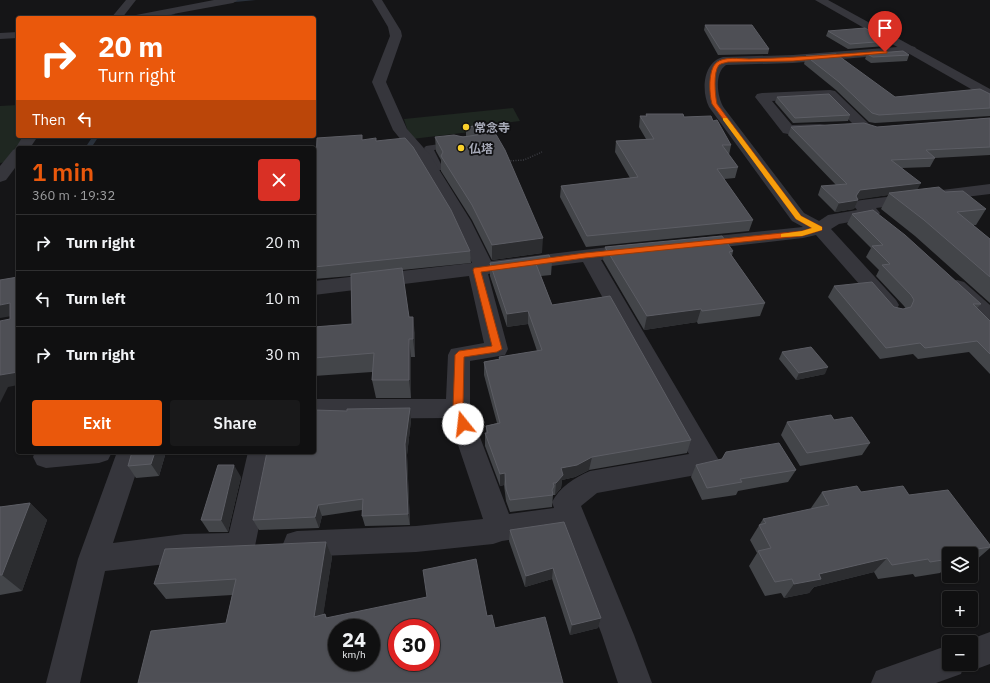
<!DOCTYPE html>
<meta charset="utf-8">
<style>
body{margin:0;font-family:"IBM Plex Sans","Noto Sans JP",sans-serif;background:#19191a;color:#f1f3f6;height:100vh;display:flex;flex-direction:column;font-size:15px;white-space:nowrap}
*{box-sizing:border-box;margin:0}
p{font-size:13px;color:#9c9d9f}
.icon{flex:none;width:22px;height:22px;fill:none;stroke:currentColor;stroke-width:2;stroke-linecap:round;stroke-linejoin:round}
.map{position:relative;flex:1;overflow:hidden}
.sheet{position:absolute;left:16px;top:146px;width:300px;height:308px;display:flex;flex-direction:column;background:#101011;border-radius:4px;box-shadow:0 1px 3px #0004,0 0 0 1px #303031}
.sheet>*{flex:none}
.banner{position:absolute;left:16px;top:16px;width:300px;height:122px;border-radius:4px;box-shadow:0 1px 3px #0004,0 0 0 1px #303031;background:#ea580c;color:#fff;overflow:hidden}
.controls{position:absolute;left:942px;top:547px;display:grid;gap:8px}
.controls a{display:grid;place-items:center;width:36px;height:36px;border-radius:4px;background:#101011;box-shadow:0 1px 3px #0004,0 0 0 1px #303031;font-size:20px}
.speed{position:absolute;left:328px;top:619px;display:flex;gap:8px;font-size:20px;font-weight:700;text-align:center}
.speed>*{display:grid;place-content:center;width:52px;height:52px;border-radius:50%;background:#101011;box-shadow:0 1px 3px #0004,0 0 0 1px #303031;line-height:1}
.speed small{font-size:10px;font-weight:400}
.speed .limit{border:6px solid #d22;background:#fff;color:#111}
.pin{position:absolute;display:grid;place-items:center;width:34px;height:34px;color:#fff;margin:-41px -17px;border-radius:50% 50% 50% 0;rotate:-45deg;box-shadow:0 0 4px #0007}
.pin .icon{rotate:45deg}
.me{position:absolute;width:44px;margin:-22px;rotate:344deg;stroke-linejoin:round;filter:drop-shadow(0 0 3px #0008)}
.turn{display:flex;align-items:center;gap:14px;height:84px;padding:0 16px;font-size:18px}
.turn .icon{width:52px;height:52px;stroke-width:2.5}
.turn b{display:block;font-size:28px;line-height:34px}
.then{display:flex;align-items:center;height:38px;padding:0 16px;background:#0003;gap:8px;font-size:15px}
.round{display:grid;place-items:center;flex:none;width:42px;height:42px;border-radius:4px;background:#19191a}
.overview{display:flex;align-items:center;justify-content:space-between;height:68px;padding:0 16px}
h1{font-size:24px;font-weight:600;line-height:30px;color:#ea580c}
.cta{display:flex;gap:8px;margin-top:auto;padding:8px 16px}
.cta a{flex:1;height:46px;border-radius:4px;background:#ea580c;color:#fff;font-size:16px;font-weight:600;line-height:46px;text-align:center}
.cta a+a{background:#19191a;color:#f1f3f6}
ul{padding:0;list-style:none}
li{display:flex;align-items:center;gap:12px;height:56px;padding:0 16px;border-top:1px solid #303031}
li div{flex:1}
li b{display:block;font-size:15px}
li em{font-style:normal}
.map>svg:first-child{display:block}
</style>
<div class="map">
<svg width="990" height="683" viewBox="0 0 990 683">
<rect width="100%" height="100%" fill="#151517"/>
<path fill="#1f2721" d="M18,105V136H26L7,162L0,163V106Z
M513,108L520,121L468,127L470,132L412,139L409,135L404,119Z"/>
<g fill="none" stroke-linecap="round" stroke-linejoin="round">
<path fill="#2a313b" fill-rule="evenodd" d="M238,0H256L225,3L223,2Z
M174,12L175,14L159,18H152Z
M93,136H99L91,148H85Z"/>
<path stroke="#3c3d43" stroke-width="1.5" stroke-dasharray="1 1.5" stroke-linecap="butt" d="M508,161L524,160L542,152"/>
<path fill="#36363c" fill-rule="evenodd" d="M453,142L458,145L456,147L434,150L443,168L441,170L426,171L424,169L426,167L432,166L424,148L426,146Z"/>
<path fill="#36363c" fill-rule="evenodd" d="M126,0H136L122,18H111Z
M214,0H238L233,3L151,18H131L136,15Z
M372,0H382L401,31L402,36L386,82L407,129L430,155L471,221L491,261L634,244L641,246L643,250L641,254L601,260L720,462L716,470L707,473L597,493L581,506L634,635L652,683H618L602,635L563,532L502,541L493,544L416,552L297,557L287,554L283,544L287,534L297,531L416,526L483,519L451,424L450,418L314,419V399H446L448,355L451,349L484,343L469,276L314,295V281L472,263L453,221L415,157L393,130L372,82L390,36L388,27ZM583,262L689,454L590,471C575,477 559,488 552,502L554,508L509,514L475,424L474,412L470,405V361L505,355L508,349L488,274Z
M18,32V38L0,39V33Z
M911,46L915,47L917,50L915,53L793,63L726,65C714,73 717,97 724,108L804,213L819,221L828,215L857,210L853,205L856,201L862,200L990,184V194L876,208L880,213L877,217L839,224L831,229L896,300L899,305L896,310L889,312L882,310L816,235L803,238L697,250L690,248L688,244L690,240L697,238L803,227L792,221L709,107C701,91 703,62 723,57L793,55Z
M830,90L835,91L868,123L870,126L868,129L863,130L858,129L827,98L772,101L792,125L820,124L825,125L827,128L825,131L820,132L788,134L783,133L755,97L757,94L762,93Z
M23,136H38L30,148H18V164L6,180L0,182V166L13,150L15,149Z
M957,280L964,282L990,305V324L983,322L950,292L947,287L950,282Z
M35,452H112L108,460L99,463L46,468L37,465L33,457Z
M117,452H143L113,543L184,534L229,533L248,452H274L255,546L250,556L240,560L184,562L105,571L80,683H46L78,559Z"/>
<path fill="#36363c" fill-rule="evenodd" d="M815,0H828L990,89V98L985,97Z
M990,632V664L971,671L963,668L961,674L936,683H871L876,671L949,645V664H971V642H963Z"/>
</g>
<path fill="#434549" d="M705,25L769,49L768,54L718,55L704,30Z
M828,31L888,41L885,46L848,49L826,36Z
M867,54L909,55L907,61L871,63L865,59Z
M806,56L895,97L990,94V116L875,123L869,122L836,90L804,64Z
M777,97L850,115L848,121L793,123L775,102Z
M646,114L684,117L713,121L731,145L729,155L738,167L735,178L724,179L753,220L749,231L586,247L560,197L561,186L630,178L615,152L616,141L646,139L639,127L640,116H646Z
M990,118V155L935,158L930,167L902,168L917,190L945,192L986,209L976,225H973L990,239V303L915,236L881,209L888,195L858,199L854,209L835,212L818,195L821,186L836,185L788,135L791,127H877Z
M490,124L542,253L492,260L472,220L441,171V160L436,151L435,137L466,136V127Z
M362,135V140L376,141L470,251L471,263L402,270L409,317L415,334V357H411V398H376L372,380V372L314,376V327L352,324L351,276L314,279V164H316Z
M852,214L981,304L977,308L990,321V374L969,352L918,359L913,354L880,359L828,297L834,286L894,307L903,309H906L904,306L876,276L879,270L866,257L871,248L847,224Z
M605,247L733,251L732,256L765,303L760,316L698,324L697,322L644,330L603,260Z
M552,262L551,275L541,276L552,305L691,440L687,453L589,470L575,477L562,480L561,488L555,495H553L552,507L510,512L506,501L504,485L500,486L485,446V433H486V426L497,423L484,375V362L499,360V357L537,351L528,324L507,327L490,276V263Z
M782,352L825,374L796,380L779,359Z
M410,408L411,420L407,455L410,525L365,526L362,516V510L322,516L319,528L259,530L253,520L347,411Z
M834,420L870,443L862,455L800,466L781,435L787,422Z
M166,452L159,476L136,478L128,466Z
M696,465L796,470L788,482L738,491L736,495L702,500L691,477Z
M241,477L228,532H209L201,520Z
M822,492H861L909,495L990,545V548L975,561L971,562V554H949V566H947L940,573L915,577L913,574L878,579L874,572L814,587L809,593L784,598L781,593L765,596L749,566L757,553L750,540L763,519L812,509L811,508Z
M30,503L47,520L22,591L0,595V506L1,507Z
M564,522L601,618L598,628L570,635L552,579L525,587L509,541L510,530Z
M326,542L332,557L323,614H325L327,618L487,616L495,628L563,683L226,623L232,595L166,599L154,584Z"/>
<path fill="#2c2d30" d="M921,183L916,192L889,193L888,195L856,200H858L854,209L835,212L839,203L856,196L860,190Z
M543,238L542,253L492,260V245Z
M10,303L18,315L0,318V305Z
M701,309L697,322L644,330L647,316Z
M528,311V324L507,327V314Z
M413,317L415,334V357L413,339Z
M409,339L411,357V398L409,380Z
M828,367L825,374L796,380L799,373Z
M18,372V385L8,387L0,403V375Z
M410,408L411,420L407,455L410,525L408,514L405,444Z
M155,452H166L159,476L151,464Z
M592,457L589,470L575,477L562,480L561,488L555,495L556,483L561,468Z
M234,465L241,477L228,532L221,520Z
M505,473L504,485L500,486V474Z
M30,503L47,520L22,591L2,575Z
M318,505L322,516L319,528L315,517Z
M326,542L332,557L321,630L314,617Z
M887,558L874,572L814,587L809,593L784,598L794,584L819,574Z
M553,568L552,579L525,587L526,576Z
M601,618L598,628L570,635L572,625Z"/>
<path fill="#4e4f55" stroke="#5c5d64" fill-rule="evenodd" d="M705,25H752L769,49H720Z
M865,28L888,41L850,44L828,31Z
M903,51L909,55L873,57L867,54Z
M836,54L895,97L980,89L990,94V108L879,115L872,113L839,82L806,56Z
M829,94L850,115L795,118L777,97Z
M646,114H683L684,117L711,116L713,121L717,120L731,145H722L738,167L717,169L753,220L587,236L561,186L638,177L616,141L654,139L640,116H647Z
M990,118V147L926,150L935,158L891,160L921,183L860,190L856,196L858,200L839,203L821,186L847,184L791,127L864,123L877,127Z
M490,124L505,150L543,238L492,245L472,205L441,156L443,152L435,137L454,135L463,137L483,134L486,130L481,126L466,127Z
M362,135V140L376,138V141L405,138L413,147L451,210L470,251L314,267V164H316L317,138Z
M939,187L945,192L963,191L986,209L957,212L990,239V277L924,220L889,193Z
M873,210L905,235L981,304H973L990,321V354L977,341L925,348L920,343L886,348L834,286L872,282L894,307L903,309L911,307L914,300L911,295L882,265L890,264L872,246L883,245L852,214Z
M722,236L733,251L729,252L765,303L702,311L701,309L647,316L605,247Z
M549,255L552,262L536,264L552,305L610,296L691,440L592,457L577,465L561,468L563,475L556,483H553L554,486L552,490L553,495L510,500L506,489L505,473L500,474L485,433H488L486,426L500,423L484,362L500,359L499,357L542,350L528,311L507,314L490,263Z
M402,268L409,317H413V339H409V380H372L374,353L314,358V327L352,324L351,274Z
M18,277V372L0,375V321L10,319V303L0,305V280Z
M811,347L828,367L799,373L782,352Z
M410,408L405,444L408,514L362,516L363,499L318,505L315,517L253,520L267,452H314V410L347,411V409Z
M831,415L834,420L852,417L870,443L807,453L787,422Z
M779,443L796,470L740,479L742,482L707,488L696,465L722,459L726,452Z
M132,452H155L151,464L128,466Z
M218,465H234L221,520H201Z
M857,486L861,492L903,486L909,495L948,490L990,545V547L953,553V554H949V559L930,562L928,559L892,565L887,558L819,574L821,579L794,584L792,579L775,582L758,551L771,548L759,525L766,523L763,519L829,505L822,492Z
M30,503L2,575H0V507Z
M564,522L601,618L572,625L553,568L526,576L510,530Z
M326,542L314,617L325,614L326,618L427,597L423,570L476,559L487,616L492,615L495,628L545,617L563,683H138L151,631L226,623L236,579L154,584L165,549ZM337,628H371V662H337ZM397,628H431V662H397Z"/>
<path fill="#ea580c" stroke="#983908" d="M885,51H887V53L793,61L728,62C725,63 722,63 719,65C713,72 715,95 717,104L801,216L822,227V230L802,236L585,258L481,272L502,349L497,352L464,357L463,406C467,411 470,421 467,427L463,429L459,427L457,413L453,408L455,355L459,351L492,346L473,270L474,268L585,253L802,231L812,228L796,219L712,104C709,94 708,70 716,63C724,56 740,59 749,59C795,58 840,54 885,51Z"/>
<path fill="#f59e0b" d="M723,118H727L801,216L822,227V230L802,236L781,237V234L802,231L812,228L796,219L723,120Z"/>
<g fill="#f9d02b" stroke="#101012" stroke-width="1.5">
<circle cx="466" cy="127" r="4"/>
<circle cx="461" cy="148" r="4"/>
</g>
<g text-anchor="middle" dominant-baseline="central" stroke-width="3.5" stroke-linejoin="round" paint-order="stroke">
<g font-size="12" font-weight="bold" fill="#a6a9b7" stroke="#101012" text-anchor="start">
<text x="474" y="127">常念寺</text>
<text x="469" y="148">仏塔</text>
</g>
</g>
</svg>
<div class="controls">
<a><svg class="icon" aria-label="layers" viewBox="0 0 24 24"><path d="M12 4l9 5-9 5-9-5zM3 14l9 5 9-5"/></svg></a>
<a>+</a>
<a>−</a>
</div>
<div class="speed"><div>24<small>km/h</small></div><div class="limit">30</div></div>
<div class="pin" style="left:885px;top:52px;background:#d93025"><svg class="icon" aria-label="arrive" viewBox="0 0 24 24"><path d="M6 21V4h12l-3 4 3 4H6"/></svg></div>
<svg class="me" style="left:463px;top:424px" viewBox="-20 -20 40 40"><circle r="19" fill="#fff"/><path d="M0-13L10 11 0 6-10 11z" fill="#ea580c"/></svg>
<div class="banner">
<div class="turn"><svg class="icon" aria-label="right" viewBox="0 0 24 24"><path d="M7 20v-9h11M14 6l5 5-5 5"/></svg><div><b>20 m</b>Turn right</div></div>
<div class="then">Then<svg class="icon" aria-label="left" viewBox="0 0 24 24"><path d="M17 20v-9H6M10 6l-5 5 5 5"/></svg></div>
</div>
<section class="sheet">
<div class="overview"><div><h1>1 min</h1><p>360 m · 19:32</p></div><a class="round" style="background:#d93025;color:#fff"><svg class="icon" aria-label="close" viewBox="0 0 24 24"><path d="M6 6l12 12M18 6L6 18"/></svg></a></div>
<ul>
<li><svg class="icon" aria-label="right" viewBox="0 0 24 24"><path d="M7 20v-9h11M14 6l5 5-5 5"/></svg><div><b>Turn right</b></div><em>20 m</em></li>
<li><svg class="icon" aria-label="left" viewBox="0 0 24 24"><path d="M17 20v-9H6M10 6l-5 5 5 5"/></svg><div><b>Turn left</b></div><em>10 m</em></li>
<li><svg class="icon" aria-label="right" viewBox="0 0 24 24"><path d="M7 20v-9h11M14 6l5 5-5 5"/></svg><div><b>Turn right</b></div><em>30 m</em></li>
</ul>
<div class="cta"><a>Exit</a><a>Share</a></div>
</section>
</div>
